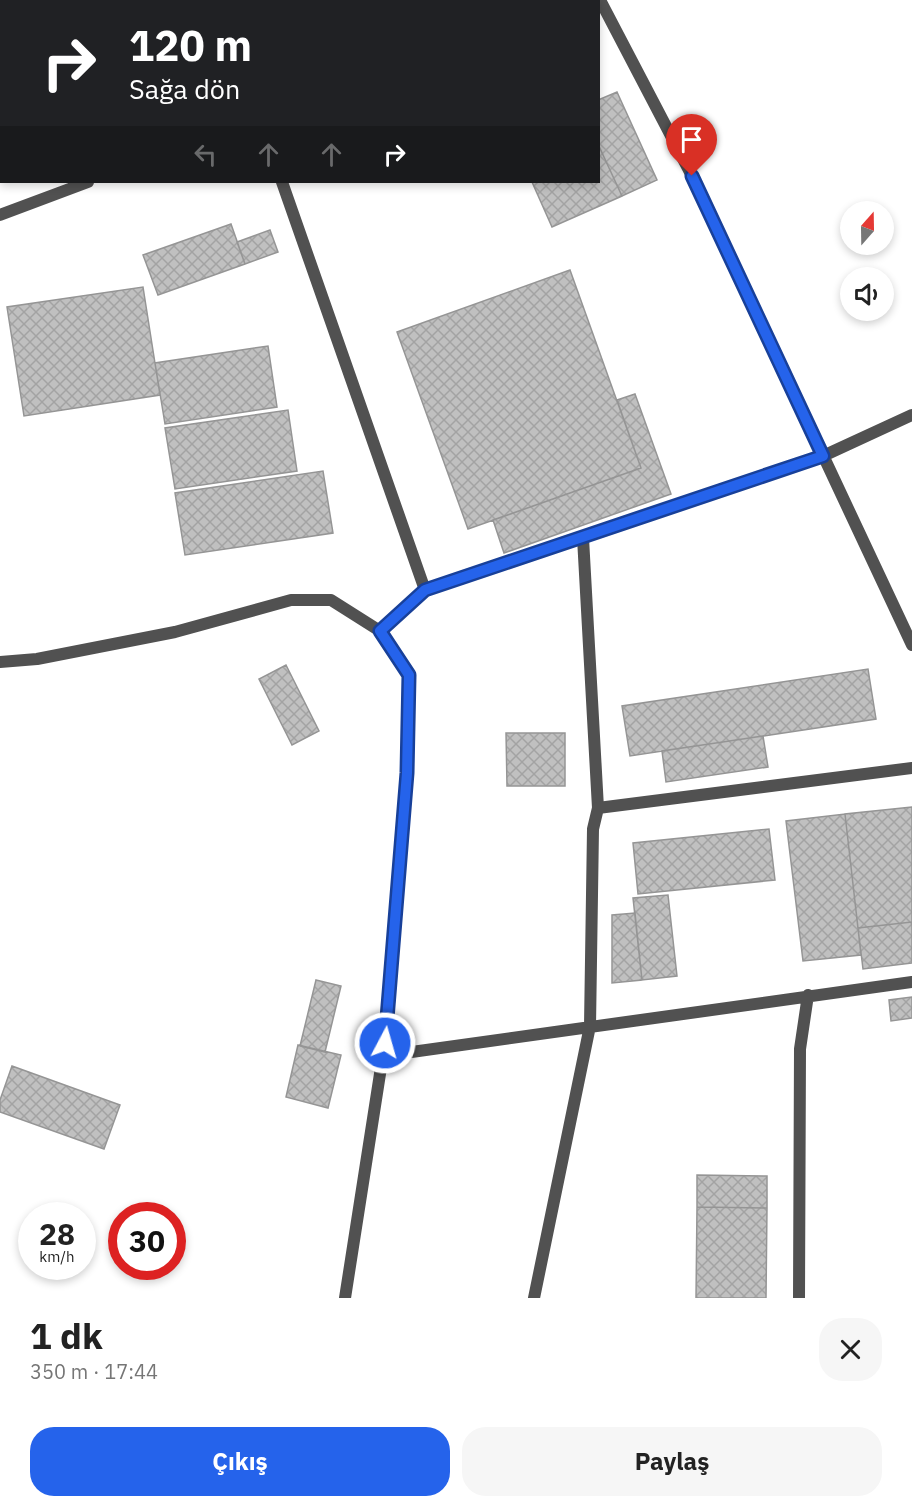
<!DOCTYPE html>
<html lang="tr">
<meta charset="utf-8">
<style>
body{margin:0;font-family:"IBM Plex Sans",sans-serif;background:#f6f6f6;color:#222;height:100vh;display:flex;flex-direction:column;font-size:22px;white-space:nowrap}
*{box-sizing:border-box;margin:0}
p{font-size:20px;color:#767676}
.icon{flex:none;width:33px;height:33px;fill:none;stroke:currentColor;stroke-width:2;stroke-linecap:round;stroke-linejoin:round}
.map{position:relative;height:1298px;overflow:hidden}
.sheet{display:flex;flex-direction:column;background:#fff;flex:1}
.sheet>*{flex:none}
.banner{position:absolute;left:0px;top:0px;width:600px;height:183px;box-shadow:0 3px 9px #0003;background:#202124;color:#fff;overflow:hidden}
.needle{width:39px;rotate:20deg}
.controls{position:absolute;left:840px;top:201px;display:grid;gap:12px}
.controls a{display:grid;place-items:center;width:54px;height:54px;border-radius:50%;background:#fff;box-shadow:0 3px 9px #0003;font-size:30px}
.speed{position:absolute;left:18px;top:1202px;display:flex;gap:12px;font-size:30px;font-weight:700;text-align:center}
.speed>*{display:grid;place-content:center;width:78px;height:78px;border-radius:50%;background:#fff;box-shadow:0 3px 9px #0003;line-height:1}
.speed small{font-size:15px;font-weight:400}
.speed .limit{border:9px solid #d22;background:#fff;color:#111}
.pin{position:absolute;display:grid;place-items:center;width:51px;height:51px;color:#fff;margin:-62px -26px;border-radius:50% 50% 50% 0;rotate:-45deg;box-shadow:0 0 6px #0007}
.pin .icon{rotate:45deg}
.me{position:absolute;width:66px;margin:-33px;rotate:6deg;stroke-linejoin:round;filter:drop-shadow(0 0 4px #0008)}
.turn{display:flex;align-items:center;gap:21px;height:126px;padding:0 30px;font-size:27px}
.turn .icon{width:78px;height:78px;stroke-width:2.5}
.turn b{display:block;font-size:42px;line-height:51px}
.lanes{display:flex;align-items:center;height:57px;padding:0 30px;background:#0003;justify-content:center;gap:30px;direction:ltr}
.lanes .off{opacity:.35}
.round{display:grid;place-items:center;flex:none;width:63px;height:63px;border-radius:24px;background:#f6f6f6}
.headline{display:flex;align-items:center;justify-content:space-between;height:102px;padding:0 30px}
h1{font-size:36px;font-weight:700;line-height:45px}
.action{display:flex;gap:12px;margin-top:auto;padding:12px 30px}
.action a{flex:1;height:69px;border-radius:24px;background:#2563eb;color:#fff;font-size:24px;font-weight:700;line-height:69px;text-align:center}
.action a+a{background:#f6f6f6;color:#222}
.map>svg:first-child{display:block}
</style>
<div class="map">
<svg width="912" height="1298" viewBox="0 0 912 1298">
<defs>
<pattern id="building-cross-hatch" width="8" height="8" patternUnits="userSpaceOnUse" patternTransform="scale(1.5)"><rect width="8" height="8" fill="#c0c0c0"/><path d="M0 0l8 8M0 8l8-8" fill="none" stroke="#a3a3a3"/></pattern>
</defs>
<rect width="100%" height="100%" fill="#fff"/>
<path fill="url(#building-cross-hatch)" stroke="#959595" stroke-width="1.5" d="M0,0L24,2H2L0,39Z
M181,0H229V2H182Z
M229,0H365L362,2Z
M0,81H2L0,172Z
M617,92L657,180L622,196L598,144V100Z
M598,144L622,196L552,227L532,182H598Z
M231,224L245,264L158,295L143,255Z
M270,230L278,252L245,264L237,242Z
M570,270L641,468L468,529L397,332Z
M143,287L160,395L24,416L7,307Z
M268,346L277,407L165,424L155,363Z
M635,394L671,494L504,553L493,520L641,468L617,400Z
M288,410L297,471L175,489L165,428Z
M323,471L333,533L185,555L175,493Z
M286,665L319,731L292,745L259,679Z
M868,669L876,719L630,756L622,706Z
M506,733H565V786H507Z
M763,736L768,767L666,782L662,751Z
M912,807V922L858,928L845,814Z
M845,814L861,955L803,961L786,821Z
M769,829L775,880L638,894L633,843Z
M668,895L677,976L642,980L633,898Z
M635,913L642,980L612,983V915Z
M912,922V963L863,969L858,928Z
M316,980L341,986L325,1052L300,1046Z
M912,997V1018L891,1021L889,1000Z
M298,1045L341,1055L328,1108L286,1097Z
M12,1066L120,1105L104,1149L0,1112V1100Z
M697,1175L767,1176V1208L697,1207Z
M697,1207L767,1208L766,1298H696Z"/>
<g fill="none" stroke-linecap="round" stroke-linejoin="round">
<path stroke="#515151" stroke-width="12" d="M282,182L425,590
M583,538L598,808
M380,631L425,590L823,456L912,415"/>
<path stroke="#515151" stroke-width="12" d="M600,0L692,176L912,645
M467,2L469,0
M0,215L88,182
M0,662L37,659L175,632L291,600H331L380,631L409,675L407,773L387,1029L345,1298
M383,1056L912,982
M534,1298L590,1026L593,829L598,808L912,768
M799,1298L800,1049L808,995"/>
</g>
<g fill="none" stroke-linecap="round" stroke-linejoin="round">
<defs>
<path id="route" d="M385,1043L407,773L409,675L380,631L425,590L823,456L692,176"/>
</defs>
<use href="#route" stroke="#184099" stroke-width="15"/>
<use href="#route" stroke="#2563eb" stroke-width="10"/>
</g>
</svg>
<div class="controls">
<a><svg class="needle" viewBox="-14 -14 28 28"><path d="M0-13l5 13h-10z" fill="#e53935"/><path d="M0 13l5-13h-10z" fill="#767676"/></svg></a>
<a><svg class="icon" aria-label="sound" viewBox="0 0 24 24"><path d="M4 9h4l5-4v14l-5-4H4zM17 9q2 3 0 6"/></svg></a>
</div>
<div class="speed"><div>28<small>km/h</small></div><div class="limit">30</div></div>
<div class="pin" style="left:692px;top:176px;background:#d93025"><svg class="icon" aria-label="arrive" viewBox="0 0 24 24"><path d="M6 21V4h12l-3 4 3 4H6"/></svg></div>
<svg class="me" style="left:385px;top:1043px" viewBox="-20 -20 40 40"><circle r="17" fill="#2563eb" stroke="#fff" stroke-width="3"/><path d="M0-11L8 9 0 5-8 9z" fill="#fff"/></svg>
<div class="banner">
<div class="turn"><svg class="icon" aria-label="right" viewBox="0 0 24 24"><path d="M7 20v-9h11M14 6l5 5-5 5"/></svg><div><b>120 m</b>Sağa dön</div></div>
<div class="lanes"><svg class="icon off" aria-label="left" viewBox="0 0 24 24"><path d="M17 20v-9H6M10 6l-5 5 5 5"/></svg><svg class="icon off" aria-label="ahead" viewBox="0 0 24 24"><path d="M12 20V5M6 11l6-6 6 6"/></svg><svg class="icon off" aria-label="ahead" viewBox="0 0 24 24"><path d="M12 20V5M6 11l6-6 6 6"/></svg><svg class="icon" aria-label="right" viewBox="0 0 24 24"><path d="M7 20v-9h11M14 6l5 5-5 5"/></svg></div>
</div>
</div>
<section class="sheet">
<div class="headline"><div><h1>1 dk</h1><p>350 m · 17:44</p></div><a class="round"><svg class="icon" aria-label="close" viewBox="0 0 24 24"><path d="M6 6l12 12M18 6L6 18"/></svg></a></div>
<div class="action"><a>Çıkış</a><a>Paylaş</a></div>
</section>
